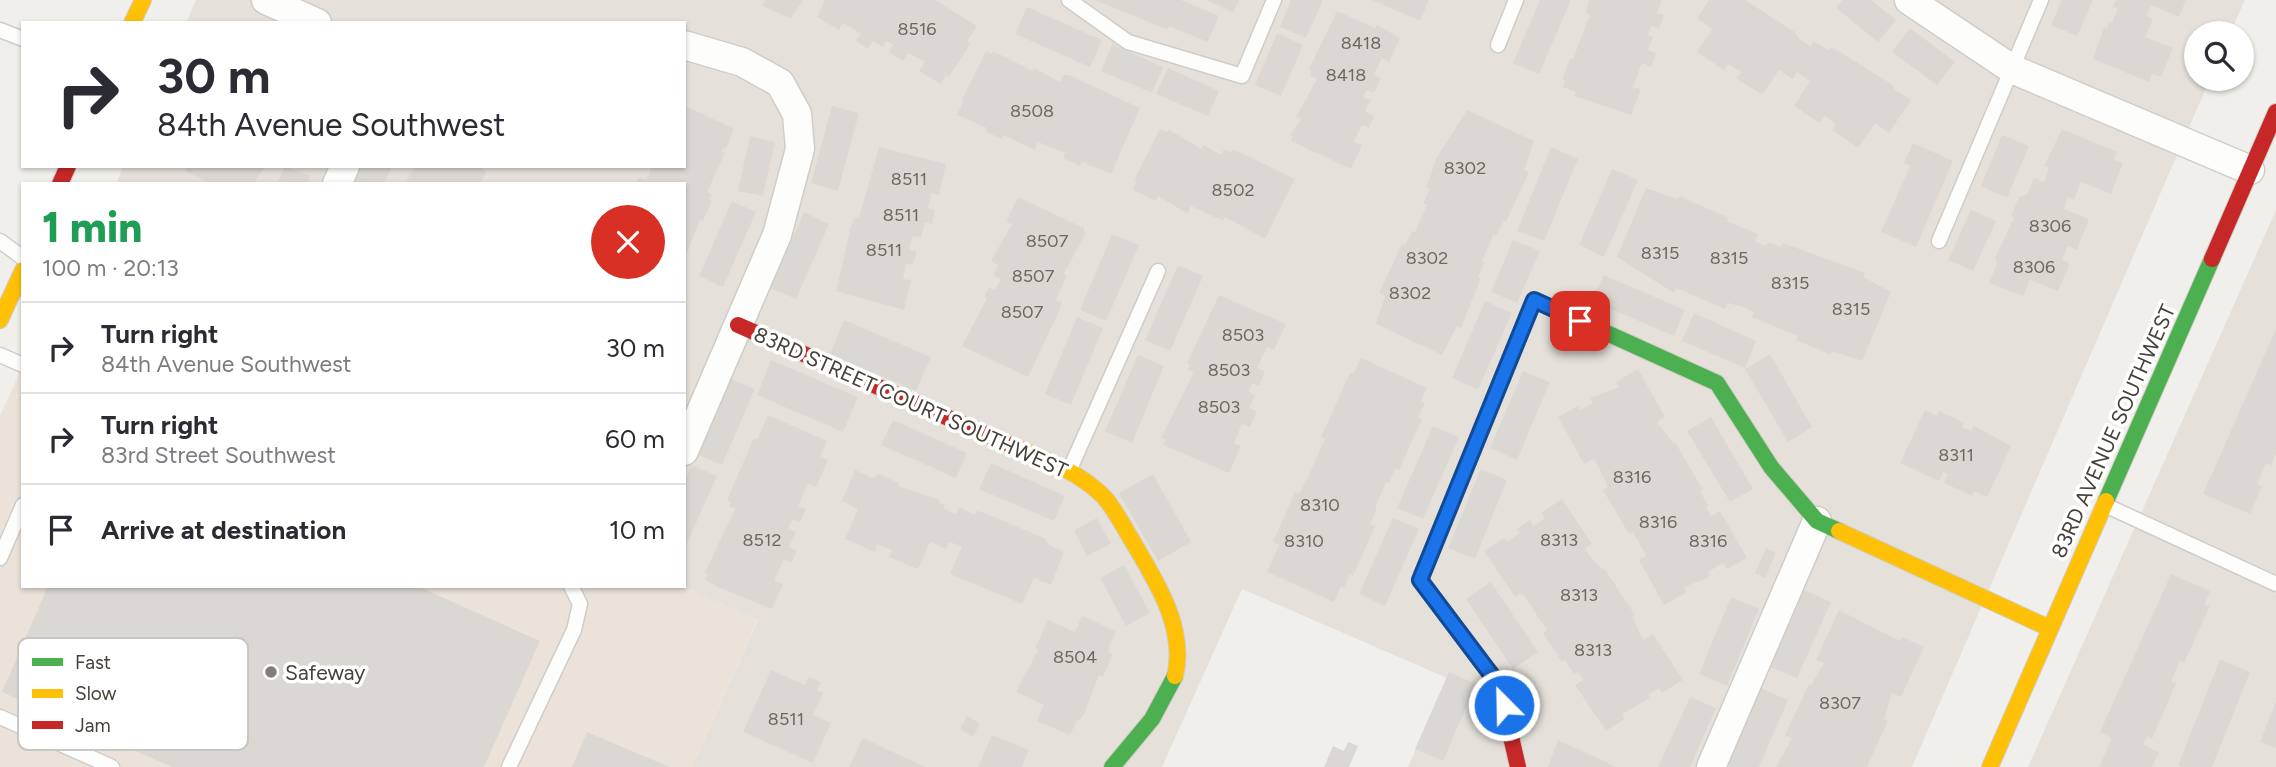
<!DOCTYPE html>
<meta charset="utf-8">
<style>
body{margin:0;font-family:Figtree,sans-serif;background:#f2f2f3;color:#2b2b33;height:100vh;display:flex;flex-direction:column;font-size:26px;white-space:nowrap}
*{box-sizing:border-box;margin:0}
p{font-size:23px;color:#7c7c81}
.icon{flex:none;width:38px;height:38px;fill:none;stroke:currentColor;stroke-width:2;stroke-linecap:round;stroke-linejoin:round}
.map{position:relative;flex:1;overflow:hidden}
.sheet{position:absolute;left:21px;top:182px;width:665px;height:406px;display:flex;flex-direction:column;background:#fff;border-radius:0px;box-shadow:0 2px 5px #0004}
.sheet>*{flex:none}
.hud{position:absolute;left:21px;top:21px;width:665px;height:147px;border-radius:0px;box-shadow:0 2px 5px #0004;background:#fff;color:#2b2b33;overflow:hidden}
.controls{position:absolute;left:2184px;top:21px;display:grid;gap:14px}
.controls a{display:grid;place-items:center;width:70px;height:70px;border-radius:50%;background:#fff;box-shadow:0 2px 5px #0004;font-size:35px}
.pin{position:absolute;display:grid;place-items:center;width:60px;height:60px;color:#fff;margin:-30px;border-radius:14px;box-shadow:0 4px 10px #0006}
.me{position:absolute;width:77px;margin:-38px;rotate:337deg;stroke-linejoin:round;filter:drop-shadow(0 0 5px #0008)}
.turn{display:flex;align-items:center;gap:24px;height:147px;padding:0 21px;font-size:32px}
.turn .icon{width:91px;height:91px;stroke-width:2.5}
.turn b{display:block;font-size:49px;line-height:60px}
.round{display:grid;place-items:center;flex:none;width:74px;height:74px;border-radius:37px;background:#f2f2f3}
.head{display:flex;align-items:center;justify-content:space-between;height:119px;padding:0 21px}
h1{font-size:42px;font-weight:800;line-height:52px;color:#1e9e55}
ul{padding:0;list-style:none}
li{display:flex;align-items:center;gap:21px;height:91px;padding:0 21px;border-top:2px solid #e1e1e2}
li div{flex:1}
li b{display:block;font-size:26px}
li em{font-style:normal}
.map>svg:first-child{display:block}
</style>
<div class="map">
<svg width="2276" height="767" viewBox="0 0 2276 767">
<rect width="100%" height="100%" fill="#f1efec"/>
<path fill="#e5e1da" d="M196,0H2245L2230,33H2196V79H2210L1912,767H1408L1447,678L1242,589L1162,767H692L758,620L681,586H684V184H116L123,166H684V23H186Z
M2276,210V767H2028Z"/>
<path fill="#ebe3d9" d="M23,365V586H681L758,619L692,767H0V416Z"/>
<path fill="#dbd8d4" d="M765,0H803L791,19L762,6Z
M825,0H935L977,26L967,42L970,44L949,77L946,75L941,84L919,71L925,62L908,53L903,61L889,52L893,45L887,41L883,47L873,41L868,49L856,41L861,34L843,23L839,30L817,17Z
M1095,0H1181L1219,16L1208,42L1169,26L1168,30Z
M1206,0H1239L1233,12Z
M1291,0H1323L1306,38L1280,27Z
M1372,0H1429L1420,21Z
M1540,0H1571L1539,74L1513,63Z
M1589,0H1662L1657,13L1664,15L1659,29L1651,26L1648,35L1653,37L1648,50L1656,53L1651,67L1642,63L1633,87L1641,89L1631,115L1574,96L1576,92L1563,87L1565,80L1562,79L1570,59H1573L1589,17L1592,18L1586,13Z
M1709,0H1745L1795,32L1798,38L1810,46L1814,41L1828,50L1830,47L1837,50L1893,85L1894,89L1911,100L1889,133L1875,123L1858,148L1832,130L1836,124L1825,116L1820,123L1794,106L1810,81L1797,72L1793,79L1779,70L1762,95L1736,78L1741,72L1728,64L1724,70L1697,52L1712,29L1697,18Z
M1842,0H1871L1896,20L1878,42L1836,8Z
M2062,0H2093L2077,36L2051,25Z
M2116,0H2186L2179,17L2151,5L2146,16L2153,19L2145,37L2173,48L2161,77L2152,74L2149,82L2093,59L2104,27L2107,28L2109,21L2112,23L2118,8L2113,7Z
M1027,7L1102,40L1090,67L1015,34Z
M1337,11L1375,28L1377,25L1400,38L1389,62L1382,58L1374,75L1381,78L1374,93L1367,90L1363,97L1371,100L1365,111L1374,116L1369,128L1362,125L1354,142L1362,145L1351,169L1291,141L1293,136L1290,135L1301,119L1296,117L1317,79L1310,76L1312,71L1309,69Z
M1910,28L1955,62L1937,85L1892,52Z
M1277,33L1303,45L1281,96L1255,85Z
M1112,44L1163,67L1152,93L1101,71Z
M986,51L992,54L993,51L1033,71L1034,68L1060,82L1063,75H1069L1140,108L1111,174L1082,162L1080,166L1063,158L1065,153L1038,142L1035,150L1003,135L1002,139L986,132L987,128L957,115L964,100L962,99Z
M1168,68L1219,91L1208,116L1156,94Z
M684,105L734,129L726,149L723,148L721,152L725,153L707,192L712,194L709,200L712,201L703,221L700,220L684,260V184H635L639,177L646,180L652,166H684Z
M832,106L859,113L838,191L811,183Z
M1467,110L1534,141L1524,170L1529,172L1506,222L1504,221L1496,236L1494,234L1482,261L1484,263L1478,277L1481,278L1461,328L1457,326L1442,355L1376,324L1385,296L1379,293L1402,244L1405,245L1412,231L1415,232L1427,205L1423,203L1430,189L1426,188L1437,157Z
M1160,129L1167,132L1168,129L1202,149L1203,145L1221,155L1224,149L1232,152L1233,149L1295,179L1265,239L1225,217L1223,221L1191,206L1188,214L1158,196L1156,201L1133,190L1137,181L1134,180Z
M2062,129L2117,152L2114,160L2123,163L2111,194L2081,182L2074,200L2068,197L2064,209L2089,219L2077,250L2068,246L2062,260L2070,263L2058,291L2030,280L2023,296L1989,283L1997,264L1995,258L2014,218L2011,216L2019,197L2027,194L2034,178L2044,182L2049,167L2044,166Z
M2002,135L2029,146L2007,198L1981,186Z
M750,136L775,142L763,196L738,191Z
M1913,143L1953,161L1916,247L1881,232L1910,166L1904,163Z
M879,147L946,164L939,195L931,193L928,208L935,210L932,224L925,222L921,238L913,236L909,250L917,251L913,265L906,264L903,279L911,280L904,310L836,291L851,226L854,217L859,218Z
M1551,147L1578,159L1544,241L1517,231Z
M187,166H265L255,181L261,184H211L185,171Z
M285,166L310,176L306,184H277Z
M361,166H392L384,184H353Z
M480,166L486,172L480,184H405L415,166Z
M1612,169L1638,180L1604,257L1579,245Z
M1646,188L1678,199L1679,196L1729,218L1727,221L1758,234L1755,241L1766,246L1768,242L1781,247L1783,243L1865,273L1863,277L1891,292L1862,361L1832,351L1831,355L1796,340L1798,336L1752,317L1754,312L1743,307L1728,303L1725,309L1676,288L1674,293L1617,257Z
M1018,197L1084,228L1085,234L1064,274L1067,276L1056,300L1062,302L1060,309L1028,377L962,346L987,298L984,297L989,287L995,290L1001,279L993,275L998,265L991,261L1012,224L1006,222Z
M732,201L756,212L723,287L699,276Z
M1971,210L1996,221L1973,271L1948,260Z
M804,212L829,224L796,299L770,288Z
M1112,234L1139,245L1106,321L1080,310Z
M1513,240L1540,251L1517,303L1491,292Z
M1178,265L1203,276L1170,351L1145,340Z
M1604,275L1685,310L1674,336L1592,301Z
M1219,295L1286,324L1274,350L1267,347L1257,368L1265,371L1259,386L1252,383L1249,392L1255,395L1249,408L1257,411L1250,427L1242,424L1234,443L1241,446L1229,473L1163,445L1166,440L1161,438L1194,372L1187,370L1190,364L1187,363Z
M1485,301L1512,313L1478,390L1452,378Z
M1694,313L1756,341L1745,368L1682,341Z
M1077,317L1103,328L1071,405L1045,394Z
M844,320L931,357L916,391L830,354Z
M2276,329V453L2271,465L2266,463L2257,484L2262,486L2250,514L2203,494Z
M1770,354L1812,427L1788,442L1745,369Z
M1138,355L1164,366L1132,443L1105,431Z
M1361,358L1427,388L1421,401L1425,403L1418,417L1422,419L1399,470L1395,469L1389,484L1386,482L1375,508L1377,509L1370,524L1375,526L1353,576L1350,574L1344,588L1341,586L1334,602L1267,572L1279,545L1273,542L1295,492L1299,494L1308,477L1325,439L1321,437L1350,373L1353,374Z
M771,360L858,397L843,432L757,395Z
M1638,369L1665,417L1657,422L1673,443L1675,442L1703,490L1700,492L1708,505L1706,507L1711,516L1720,511L1747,558L1727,569L1723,563L1708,572L1710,577L1684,587L1687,592L1664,605L1639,560L1646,556L1633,532L1629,534L1603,490L1608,487L1599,468L1594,459L1584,464L1558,417L1578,406L1580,410L1593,403L1590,398L1619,387L1616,382Z
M1523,371L1550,382L1517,460L1490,448Z
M729,378L755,389L722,465L696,454Z
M1925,410L1937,416L1939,411L1964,423L1962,427L1971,431L1974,426L2011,446L1987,497L1974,491L1972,496L1944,483L1948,474L1943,472L1939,481L1900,463Z
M768,415L827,441L820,457L828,460L816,487L808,484L798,506L806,509L800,522L793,519L788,529L796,532L789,547L797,550L792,563L784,559L774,580L783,584L772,609L720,588L705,580L708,574L705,572L735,509L729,506L731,502L727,500L754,438L757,440Z
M1711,417L1753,489L1730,502L1687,431Z
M893,420L967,453L956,478L881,445Z
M1433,426L1459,437L1423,519L1397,508Z
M991,463L1065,496L1054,521L979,489Z
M692,465L717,476L684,550V482Z
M1481,469L1507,480L1475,559L1448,548Z
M855,470L872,478L879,474L899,483L898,486L940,500L939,503L945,505L943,508L956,514L959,507L975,515L976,511L982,512L1044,538L1049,545L1064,552L1051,585L1034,578L1022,604L950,574L962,546L949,542L946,549L930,542L918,569L889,557L892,550L877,544L875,552L845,539L858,509L842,501Z
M1153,474L1191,542L1158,561L1119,493Z
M1562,499L1592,544L1585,548L1591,558L1602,569L1604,568L1635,615L1632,616L1643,640L1653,634L1683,680L1662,693L1659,688L1648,695L1650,698L1622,714L1625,719L1606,731L1575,685L1583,680L1578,672L1574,674L1565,660L1562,662L1543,633L1547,630L1522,593L1515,597L1484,551L1504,538L1507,542L1520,533L1517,529L1530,520L1533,526L1545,518L1541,513Z
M1097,518L1111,544L1087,556L1074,530Z
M1393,518L1419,529L1385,606L1359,594Z
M1766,548L1776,553L1765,578L1755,573Z
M1124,565L1150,613L1126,626L1100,578Z
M2171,574L2210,591L2205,604L2210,606L2184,663L2180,661L2171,681L2176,683L2152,739L2147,736L2143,745L2159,752L2152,767H2099L2112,738L2100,732Z
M1491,582L1538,652L1513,669L1466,599Z
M48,586H417L540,641L484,767H172L2,692Z
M1804,590L1831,602L1797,678L1770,667Z
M1731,597L1759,609L1727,686L1699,674Z
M1839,610L1900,641L1902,637L1924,647L1901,697L1892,693L1884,719L1888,721L1867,767H1776L1792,738L1785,735L1809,684L1811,685L1824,663L1816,660Z
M1082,616L1116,631L1109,647V653L1113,654L1103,677L1099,675L1084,714L1080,720L1078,719L1070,735L1037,721L1044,705L1016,692L1038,650L1035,648L1048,620L1075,632Z
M2220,659L2250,672L2212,767H2181L2178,766Z
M771,670L805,685L809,677L821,682L817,690L823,693L813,715L831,723L813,763L743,732Z
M1449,672L1476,684L1443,761L1415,749Z
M1761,688L1788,700L1759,767H1729L1727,766Z
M1690,697L1716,708L1690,767H1658Z
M2276,701V748L2260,742Z
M967,716L980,723L973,737L960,729Z
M587,732L670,767H572Z
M992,735L1029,750L1022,767H978Z
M863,738L925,767H849Z
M1558,740L1617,767H1548Z
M1348,742L1358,746L1349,767H1324L1333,746L1344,751Z"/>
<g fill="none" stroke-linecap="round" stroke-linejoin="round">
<defs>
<path id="lane" d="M1069,0L1128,42L1242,76L1274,0
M0,30L23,39
M1498,45L1516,0
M0,241L23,258
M1939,241L2041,0
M0,355L23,365
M1069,471L1158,271
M2107,506L2276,584
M0,558L23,505
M0,717L112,767
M509,767L574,630L580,604L571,586"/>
<path id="street" d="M266,0L317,23
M1909,0L2012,69L2250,170
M684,45L742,62L780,83L797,114L800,149L777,235L684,451
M337,184L345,166
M1711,767L1817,521"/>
<path id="fast" d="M1485,420L1534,300L1717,383L1771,467L1817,521L1839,531
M2106,501L2212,259
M1112,767L1152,719L1175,676"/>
<path id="slow" d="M132,23L143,0
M0,320L23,270
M1005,443C1038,457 1078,470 1104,497C1114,508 1122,524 1130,537C1154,578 1187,627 1175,676
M1839,531L2049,628
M1990,767L2106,501"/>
<path id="jam" d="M60,184L68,166
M2212,259L2276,112
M738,325L1005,443
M1485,420L1420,580L1499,685L1518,767"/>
</defs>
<use href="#lane" stroke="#cfcdca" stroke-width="17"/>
<use href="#street" stroke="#cfcdca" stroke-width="31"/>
<use href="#fast" stroke="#d0ccc3" stroke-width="18"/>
<use href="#slow" stroke="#d0ccc3" stroke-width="18"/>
<use href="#jam" stroke="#d0ccc3" stroke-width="18"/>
<use href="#lane" stroke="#fdfdfc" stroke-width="14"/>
<use href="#street" stroke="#fdfdfc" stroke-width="28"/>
<use href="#fast" stroke="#4caf50" stroke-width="16"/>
<use href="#slow" stroke="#ffc107" stroke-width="16"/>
<use href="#jam" stroke="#c62828" stroke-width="16"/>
</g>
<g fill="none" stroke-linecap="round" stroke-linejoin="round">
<defs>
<path id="route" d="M1504,705L1499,685L1420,580L1534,300L1580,321"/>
</defs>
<use href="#route" stroke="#114b97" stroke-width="18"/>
<use href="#route" stroke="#1a73e8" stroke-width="12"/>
</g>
<circle fill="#827e77" stroke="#fff" stroke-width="2.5" cx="271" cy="672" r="7"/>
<g text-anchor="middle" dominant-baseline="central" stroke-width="7" stroke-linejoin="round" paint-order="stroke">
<g font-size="18" fill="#6d6860">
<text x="917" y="29">8516</text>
<text x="1361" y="43">8418</text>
<text x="1346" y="75">8418</text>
<text x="1032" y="111">8508</text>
<text x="1465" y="168">8302</text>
<text x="909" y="179">8511</text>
<text x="1233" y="190">8502</text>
<text x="901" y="215">8511</text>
<text x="2050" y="226">8306</text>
<text x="1047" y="241">8507</text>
<text x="884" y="250">8511</text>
<text x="1660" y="253">8315</text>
<text x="1427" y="258">8302</text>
<text x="1729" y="258">8315</text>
<text x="2034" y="267">8306</text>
<text x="1033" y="276">8507</text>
<text x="1790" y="283">8315</text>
<text x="1410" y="293">8302</text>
<text x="1851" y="309">8315</text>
<text x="1022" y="312">8507</text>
<text x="1243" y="335">8503</text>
<text x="1229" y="370">8503</text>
<text x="1219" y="407">8503</text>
<text x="1956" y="455">8311</text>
<text x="1632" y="477">8316</text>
<text x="1320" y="505">8310</text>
<text x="1658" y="522">8316</text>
<text x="762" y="540">8512</text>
<text x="1559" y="540">8313</text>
<text x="1304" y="541">8310</text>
<text x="1708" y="541">8316</text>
<text x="1579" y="595">8313</text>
<text x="1593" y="650">8313</text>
<text x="1075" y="657">8504</text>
<text x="1840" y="703">8307</text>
<text x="786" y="719">8511</text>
</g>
<g font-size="21" fill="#474138" stroke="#fff">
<text transform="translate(911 402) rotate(24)">83RD STREET COURT SOUTHWEST</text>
<text transform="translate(2113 431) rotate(-66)">83RD AVENUE SOUTHWEST</text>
</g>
<g font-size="21" fill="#474138" stroke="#fff" text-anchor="start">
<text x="285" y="672">Safeway</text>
</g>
</g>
<rect x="18" y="638" width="230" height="112" rx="10" fill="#fff" stroke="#c8c6c3" stroke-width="2"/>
<rect x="32" y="658" width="31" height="8" fill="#4caf50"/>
<rect x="32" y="689" width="31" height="9" fill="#ffc107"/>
<rect x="32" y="721" width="31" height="8" fill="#c62828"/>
<g font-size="19" fill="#474138">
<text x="75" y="669">Fast</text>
<text x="75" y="700">Slow</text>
<text x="75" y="732">Jam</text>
</g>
</svg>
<div class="controls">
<a><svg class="icon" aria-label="search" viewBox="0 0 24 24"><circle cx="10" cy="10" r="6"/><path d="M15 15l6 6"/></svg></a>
</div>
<div class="pin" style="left:1580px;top:321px;background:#d93025"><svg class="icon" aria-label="arrive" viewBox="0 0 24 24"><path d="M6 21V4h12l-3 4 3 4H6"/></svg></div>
<svg class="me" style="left:1504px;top:705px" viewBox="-20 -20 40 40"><circle r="17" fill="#1a73e8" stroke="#fff" stroke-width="3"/><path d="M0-11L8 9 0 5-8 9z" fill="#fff"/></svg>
<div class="hud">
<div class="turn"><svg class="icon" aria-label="right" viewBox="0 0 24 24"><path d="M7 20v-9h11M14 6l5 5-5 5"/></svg><div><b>30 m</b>84th Avenue Southwest</div></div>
</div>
<section class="sheet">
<div class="head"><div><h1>1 min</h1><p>100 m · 20:13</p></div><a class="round" style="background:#d93025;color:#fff"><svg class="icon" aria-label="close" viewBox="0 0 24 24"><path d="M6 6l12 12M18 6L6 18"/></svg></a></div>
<ul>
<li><svg class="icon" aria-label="right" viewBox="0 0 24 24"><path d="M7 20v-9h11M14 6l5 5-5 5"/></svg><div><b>Turn right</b><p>84th Avenue Southwest</p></div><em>30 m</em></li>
<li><svg class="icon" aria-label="right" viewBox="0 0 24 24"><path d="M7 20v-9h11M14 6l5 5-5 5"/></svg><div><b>Turn right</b><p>83rd Street Southwest</p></div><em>60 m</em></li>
<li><svg class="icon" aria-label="arrive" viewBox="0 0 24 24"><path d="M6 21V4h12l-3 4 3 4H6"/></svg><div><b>Arrive at destination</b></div><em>10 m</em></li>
</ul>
</section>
</div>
